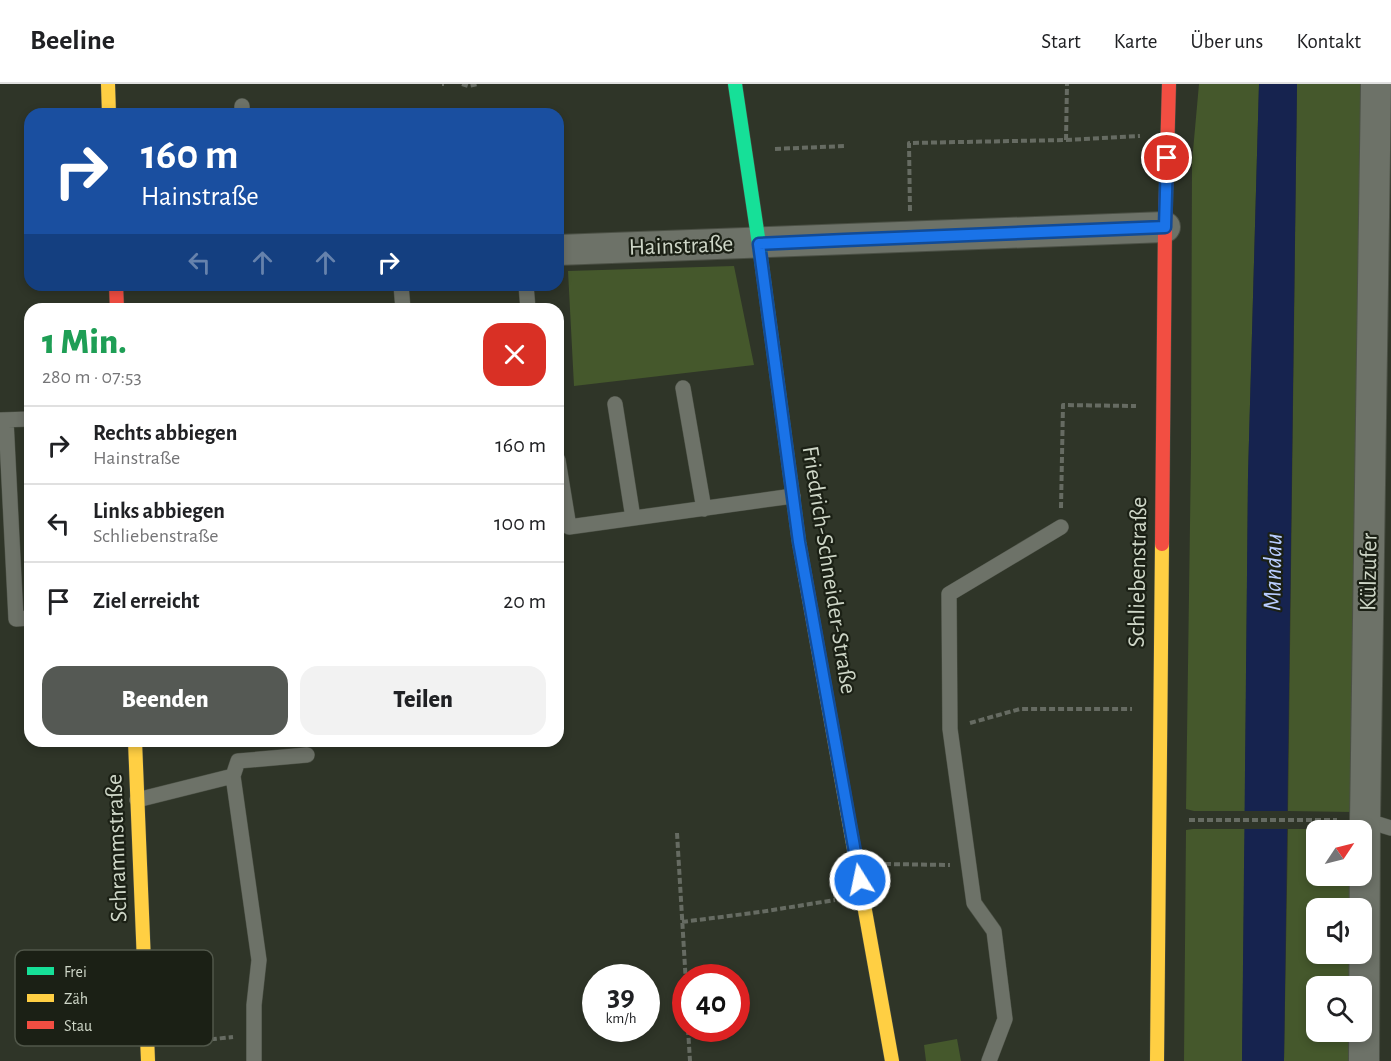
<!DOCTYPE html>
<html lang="de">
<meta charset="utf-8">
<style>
body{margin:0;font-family:"Alegreya Sans",sans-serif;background:#f2f2f2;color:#202124;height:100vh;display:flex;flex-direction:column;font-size:22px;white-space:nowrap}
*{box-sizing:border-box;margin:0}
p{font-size:20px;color:#757577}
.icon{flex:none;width:33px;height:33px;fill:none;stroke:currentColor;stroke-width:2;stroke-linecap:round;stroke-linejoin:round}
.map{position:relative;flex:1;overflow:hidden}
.panel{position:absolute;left:24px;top:219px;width:540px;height:444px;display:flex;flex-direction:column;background:#fff;border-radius:18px;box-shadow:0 3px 9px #0003}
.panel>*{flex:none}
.hud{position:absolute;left:24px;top:24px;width:540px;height:183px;border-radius:18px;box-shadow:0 3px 9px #0003;background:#1a4fa0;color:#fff;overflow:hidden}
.needle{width:39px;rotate:55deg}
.controls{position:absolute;left:1306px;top:736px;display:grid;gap:12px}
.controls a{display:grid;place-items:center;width:66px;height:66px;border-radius:12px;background:#fff;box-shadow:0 3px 9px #0003;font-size:30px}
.speed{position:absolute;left:582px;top:880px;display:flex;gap:12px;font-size:30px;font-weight:700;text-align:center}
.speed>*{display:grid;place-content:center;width:78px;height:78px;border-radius:50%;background:#fff;box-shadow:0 3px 9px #0003;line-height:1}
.speed small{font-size:15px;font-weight:400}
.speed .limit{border:9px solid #d22;background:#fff;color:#111}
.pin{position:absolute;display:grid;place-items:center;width:51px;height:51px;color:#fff;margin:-26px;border:3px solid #fff;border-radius:50%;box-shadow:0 2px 6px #0007}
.me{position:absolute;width:66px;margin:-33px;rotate:350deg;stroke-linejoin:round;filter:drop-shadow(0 0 4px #0008)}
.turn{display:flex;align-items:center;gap:21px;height:126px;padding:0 18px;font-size:27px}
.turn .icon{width:78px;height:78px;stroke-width:2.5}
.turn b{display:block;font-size:42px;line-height:51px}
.lanes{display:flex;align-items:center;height:57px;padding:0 18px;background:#0003;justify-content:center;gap:30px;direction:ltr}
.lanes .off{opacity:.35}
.round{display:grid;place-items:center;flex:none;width:63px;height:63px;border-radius:18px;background:#f2f2f2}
.overview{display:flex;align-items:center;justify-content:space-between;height:102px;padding:0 18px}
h1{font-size:36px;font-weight:800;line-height:45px;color:#1e9e55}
.cta{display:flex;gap:12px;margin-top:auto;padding:12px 18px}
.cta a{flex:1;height:69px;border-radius:18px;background:#555954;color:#fff;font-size:24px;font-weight:800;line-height:69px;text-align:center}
.cta a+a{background:#f2f2f2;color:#202124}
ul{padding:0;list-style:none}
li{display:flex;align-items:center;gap:18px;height:78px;padding:0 18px;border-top:2px solid #e0e0e0}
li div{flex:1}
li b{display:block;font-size:22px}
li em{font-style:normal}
header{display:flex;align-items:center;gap:36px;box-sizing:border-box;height:84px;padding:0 30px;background:#fff;border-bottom:2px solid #e0e0e0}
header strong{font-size:28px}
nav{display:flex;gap:33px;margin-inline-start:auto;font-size:21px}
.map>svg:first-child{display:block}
</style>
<header>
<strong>Beeline</strong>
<nav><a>Start</a><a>Karte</a><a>Über uns</a><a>Kontakt</a></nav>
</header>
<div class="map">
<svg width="1391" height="977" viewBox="0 0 1391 977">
<rect width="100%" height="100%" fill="#2f3528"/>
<path fill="#45582c" d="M1199,0H1259L1248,392L1245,727H1194L1186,725L1191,369L1192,78Z
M1297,0H1364L1353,728L1288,727Z
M734,182L754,281L574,302L568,187Z
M1193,745H1245L1242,977H1184L1186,746Z
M1288,745H1353V747H1317V792H1352V825H1317V870H1351V903H1317V948H1350V977H1284Z
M957,955L961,977H926L924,961Z"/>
<path fill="#16234f" d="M1259,0H1297L1284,977H1242L1248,392Z"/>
<path fill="#2f3528" d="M1242,727H1291V745H1242Z"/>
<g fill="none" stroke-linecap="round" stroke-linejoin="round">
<defs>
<path id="lane" d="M242,22V30
M401,201L403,225
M526,201L528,225
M683,304L704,425
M615,320L633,434
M0,336L30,335
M6,336L16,535L30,534
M558,376L569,443L793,412
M233,692L259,876L254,921V977
M137,716L233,692L238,677L307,671
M1365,736L1391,744
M989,977L1005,935L994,847L974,819L950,645L949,510L1061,443"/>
<path id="street" d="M558,166C760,160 962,152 1165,143
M1364,977L1365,736L1376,0"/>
<path id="fast" d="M735,0L759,160L799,458L805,492"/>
<path id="slow" d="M108,0L109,30
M805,492L892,977
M135,657L148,977
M1157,977L1162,460"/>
<path id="jam" d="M116,201L117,225
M1162,460L1165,143L1169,0"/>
</defs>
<use href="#lane" stroke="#4b5045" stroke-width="16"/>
<use href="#street" stroke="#4b5045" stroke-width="32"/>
<use href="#fast" stroke="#4b5045" stroke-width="15"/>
<use href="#slow" stroke="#4b5045" stroke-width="15"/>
<use href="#jam" stroke="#4b5045" stroke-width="15"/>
<path stroke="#666b62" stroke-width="4" stroke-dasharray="6 3" stroke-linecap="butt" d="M442,0H444
M462,0L468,2L478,0
M1066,56L1140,52
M775,65L846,62
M910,127L909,59L1066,56L1067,0
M1061,424L1063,321L1136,322
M970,639L1020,625H1132
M1189,736H1337
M677,749L686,900
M885,780L950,781
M682,838L760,828L835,816
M688,945L690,977
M175,959L233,953"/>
<use href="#lane" stroke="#6d7268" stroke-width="15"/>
<use href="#street" stroke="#6d7268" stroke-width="30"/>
<use href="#fast" stroke="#16e098" stroke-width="14"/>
<use href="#slow" stroke="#ffcf43" stroke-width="14"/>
<use href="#jam" stroke="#f24e42" stroke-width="14"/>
</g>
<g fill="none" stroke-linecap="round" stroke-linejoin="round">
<defs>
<path id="route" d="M860,796L799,458L759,160L845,156L1165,143L1167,74"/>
</defs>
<use href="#route" stroke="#114b97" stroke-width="15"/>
<use href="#route" stroke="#1a73e8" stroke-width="10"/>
</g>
<g text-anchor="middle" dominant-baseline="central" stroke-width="4.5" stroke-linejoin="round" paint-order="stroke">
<g font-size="24" fill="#ced6c7" stroke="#1b2015">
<text transform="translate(681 162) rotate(-2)">Hainstraße</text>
<text transform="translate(829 486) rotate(81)">Friedrich-Schneider-Straße</text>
<text transform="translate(1138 488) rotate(-89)">Schliebenstraße</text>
<text transform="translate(1369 488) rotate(-89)">Külzufer</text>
<text transform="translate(117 764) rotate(-92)">Schrammstraße</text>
</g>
<g font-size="26" font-style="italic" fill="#b9cdff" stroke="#1b2015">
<text transform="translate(1273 488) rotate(-89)">Mandau</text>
</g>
</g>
<rect x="15" y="866" width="198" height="96" rx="9" fill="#1b2015" stroke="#51574a" stroke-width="1.5"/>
<rect x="27" y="883" width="27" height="8" fill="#16e098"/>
<rect x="27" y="910" width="27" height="8" fill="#ffcf43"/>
<rect x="27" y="937" width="27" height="8" fill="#f24e42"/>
<g font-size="16" fill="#ced6c7">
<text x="64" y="893">Frei</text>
<text x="64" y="920">Zäh</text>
<text x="64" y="947">Stau</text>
</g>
</svg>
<div class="controls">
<a><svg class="needle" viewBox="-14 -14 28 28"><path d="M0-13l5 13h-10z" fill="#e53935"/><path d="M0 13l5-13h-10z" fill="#757577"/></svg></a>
<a><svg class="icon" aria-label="sound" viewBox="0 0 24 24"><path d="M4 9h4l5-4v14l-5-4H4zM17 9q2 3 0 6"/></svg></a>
<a><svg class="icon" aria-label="search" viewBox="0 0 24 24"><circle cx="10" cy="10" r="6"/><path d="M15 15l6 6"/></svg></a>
</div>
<div class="speed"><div>39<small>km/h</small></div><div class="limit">40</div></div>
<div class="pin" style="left:1167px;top:74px;background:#d93025"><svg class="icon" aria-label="arrive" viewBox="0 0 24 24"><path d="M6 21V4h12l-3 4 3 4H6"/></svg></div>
<svg class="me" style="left:860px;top:796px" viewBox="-20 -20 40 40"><circle r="17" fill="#1a73e8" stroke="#fff" stroke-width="3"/><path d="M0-11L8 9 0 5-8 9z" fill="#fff"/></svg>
<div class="hud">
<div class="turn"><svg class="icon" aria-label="right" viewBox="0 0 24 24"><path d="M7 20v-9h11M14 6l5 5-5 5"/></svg><div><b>160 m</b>Hainstraße</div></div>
<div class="lanes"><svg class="icon off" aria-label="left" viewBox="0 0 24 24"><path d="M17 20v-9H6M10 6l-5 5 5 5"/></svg><svg class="icon off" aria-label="ahead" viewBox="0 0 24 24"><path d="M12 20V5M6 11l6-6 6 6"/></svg><svg class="icon off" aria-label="ahead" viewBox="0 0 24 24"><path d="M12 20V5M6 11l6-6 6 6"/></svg><svg class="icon" aria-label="right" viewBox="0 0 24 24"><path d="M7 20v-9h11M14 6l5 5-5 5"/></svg></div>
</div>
<section class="panel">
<div class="overview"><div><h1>1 Min.</h1><p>280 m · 07:53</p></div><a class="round" style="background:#d93025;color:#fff"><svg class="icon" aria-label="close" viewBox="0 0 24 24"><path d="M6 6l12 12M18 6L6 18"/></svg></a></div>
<ul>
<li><svg class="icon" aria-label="right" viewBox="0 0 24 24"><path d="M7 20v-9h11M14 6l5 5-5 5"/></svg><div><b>Rechts abbiegen</b><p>Hainstraße</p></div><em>160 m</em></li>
<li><svg class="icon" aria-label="left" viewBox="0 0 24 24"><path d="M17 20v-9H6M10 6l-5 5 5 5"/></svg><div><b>Links abbiegen</b><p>Schliebenstraße</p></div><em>100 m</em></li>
<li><svg class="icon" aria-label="arrive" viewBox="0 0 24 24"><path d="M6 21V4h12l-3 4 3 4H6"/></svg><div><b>Ziel erreicht</b></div><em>20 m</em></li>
</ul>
<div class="cta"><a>Beenden</a><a>Teilen</a></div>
</section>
</div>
